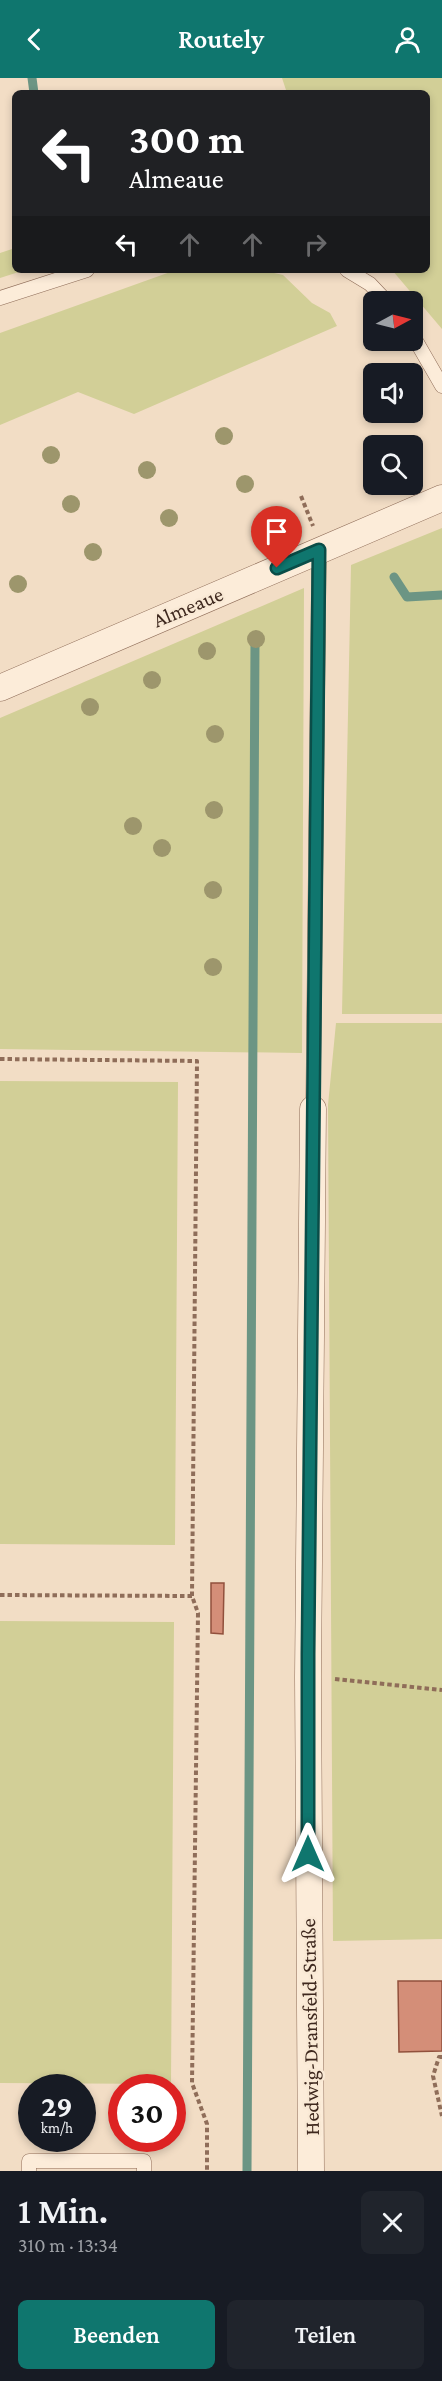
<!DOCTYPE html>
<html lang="de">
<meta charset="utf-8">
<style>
body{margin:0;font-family:"Crimson Pro",serif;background:#20242c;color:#f1f3f6;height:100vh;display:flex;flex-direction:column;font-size:22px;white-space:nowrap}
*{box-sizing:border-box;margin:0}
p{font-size:20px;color:#9ea1a6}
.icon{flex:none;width:33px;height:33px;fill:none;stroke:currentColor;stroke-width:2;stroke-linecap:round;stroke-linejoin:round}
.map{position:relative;height:2093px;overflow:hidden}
.panel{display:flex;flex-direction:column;background:#171b24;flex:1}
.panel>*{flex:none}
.top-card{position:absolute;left:12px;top:12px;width:418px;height:183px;border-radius:9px;box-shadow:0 3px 9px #0003;background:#202124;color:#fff;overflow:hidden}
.needle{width:39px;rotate:83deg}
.buttons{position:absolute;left:363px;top:213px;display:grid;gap:12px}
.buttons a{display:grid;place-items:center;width:60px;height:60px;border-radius:9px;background:#171b24;box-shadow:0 3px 9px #0003;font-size:30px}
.speed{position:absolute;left:18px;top:1996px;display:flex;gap:12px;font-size:30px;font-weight:700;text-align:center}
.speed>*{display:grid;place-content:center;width:78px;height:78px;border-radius:50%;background:#171b24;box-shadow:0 3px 9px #0003;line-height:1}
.speed small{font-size:15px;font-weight:400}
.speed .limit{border:9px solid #d22;background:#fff;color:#111}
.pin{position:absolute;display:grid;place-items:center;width:51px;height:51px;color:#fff;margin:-62px -26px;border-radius:50% 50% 50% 0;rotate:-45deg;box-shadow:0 0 6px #0007}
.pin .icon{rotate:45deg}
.me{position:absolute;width:66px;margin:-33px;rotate:0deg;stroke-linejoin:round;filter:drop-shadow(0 0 4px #0008)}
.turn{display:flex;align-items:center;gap:21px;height:126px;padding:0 18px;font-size:27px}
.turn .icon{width:78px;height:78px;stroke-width:2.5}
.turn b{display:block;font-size:42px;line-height:51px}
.lanes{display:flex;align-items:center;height:57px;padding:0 18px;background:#0003;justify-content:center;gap:30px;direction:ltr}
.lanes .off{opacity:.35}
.round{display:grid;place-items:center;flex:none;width:63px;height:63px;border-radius:9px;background:#20242c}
.headline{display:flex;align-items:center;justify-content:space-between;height:102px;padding:0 18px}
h1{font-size:36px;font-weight:600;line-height:45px}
.action{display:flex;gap:12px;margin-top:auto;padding:12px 18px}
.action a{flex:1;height:69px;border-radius:9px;background:#0f766e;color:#fff;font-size:24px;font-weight:600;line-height:69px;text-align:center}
.action a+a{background:#20242c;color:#f1f3f6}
header{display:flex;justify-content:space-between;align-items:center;height:78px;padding:0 18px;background:#0f766e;color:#fff;font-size:27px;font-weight:600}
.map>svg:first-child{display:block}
</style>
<header><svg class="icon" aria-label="back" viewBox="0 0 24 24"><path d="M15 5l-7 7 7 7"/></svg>Routely<svg class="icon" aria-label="person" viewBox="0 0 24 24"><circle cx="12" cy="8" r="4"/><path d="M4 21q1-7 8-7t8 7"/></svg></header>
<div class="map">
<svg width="442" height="2093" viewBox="0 0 442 2093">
<rect width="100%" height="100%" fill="#f2ddc5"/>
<path fill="#d2cf97" d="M282,0H442V251L392,192H428V15H287Z
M15,170V192H25L0,200V175Z
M193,192H261L283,197L312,225L330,235L337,248L134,336L78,314L0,347V255L173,193Z
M442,450V936H342L351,487Z
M304,510L302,975L0,971V640Z
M336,945H442V1861L333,1863L328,1027Z
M0,1003L178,1004L175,1467L0,1466Z
M0,1543L174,1544L171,2006L0,2005Z"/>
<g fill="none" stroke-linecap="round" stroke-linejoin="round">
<path stroke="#6c9584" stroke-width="9" d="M32,0L34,15
M394,499L407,519L442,517
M247,2093L255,564"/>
</g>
<path fill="#d48e78" stroke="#91503c" stroke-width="1.5" d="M211,1505H224L223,1556L211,1555Z
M398,1903H442V1973L399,1974Z"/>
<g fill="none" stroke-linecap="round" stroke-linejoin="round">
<defs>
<path id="lane" d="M347,192L370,206L387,224
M0,220L87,192
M412,256L442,308
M313,1031L319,472
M29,2093V2083H144V2093"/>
<path id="street" d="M0,610L442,420
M311,2093L308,1599L313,1031"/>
</defs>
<use href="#lane" stroke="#8f6d59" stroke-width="15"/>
<use href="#street" stroke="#8f6d59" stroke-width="27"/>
<path stroke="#8f6d59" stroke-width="4" stroke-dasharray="4.5 3" stroke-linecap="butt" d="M301,418L313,448
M0,981L197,983L192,1518L198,1535L192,2005L207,2046V2093
M0,1517L192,1518
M335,1601L442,1612
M442,1979H439L433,1998L442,2038"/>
<use href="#lane" stroke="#fcecd9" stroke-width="14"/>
<use href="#street" stroke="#fcecd9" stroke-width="26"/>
</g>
<g fill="#9d966c">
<circle cx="224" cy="358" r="9"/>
<circle cx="51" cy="377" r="9"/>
<circle cx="147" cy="392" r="9"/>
<circle cx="245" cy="406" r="9"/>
<circle cx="71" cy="426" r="9"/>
<circle cx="169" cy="440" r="9"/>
<circle cx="93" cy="474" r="9"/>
<circle cx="18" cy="506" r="9"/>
<circle cx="256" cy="561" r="9"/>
<circle cx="207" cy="573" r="9"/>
<circle cx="152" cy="602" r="9"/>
<circle cx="90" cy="629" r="9"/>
<circle cx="215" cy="656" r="9"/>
<circle cx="214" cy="732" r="9"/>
<circle cx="133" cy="748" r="9"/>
<circle cx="162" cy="770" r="9"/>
<circle cx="213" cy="812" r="9"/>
<circle cx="213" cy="889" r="9"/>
</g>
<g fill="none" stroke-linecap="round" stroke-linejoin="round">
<defs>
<path id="route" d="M277,490L319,472L308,1576V1776"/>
</defs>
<use href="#route" stroke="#0a4d48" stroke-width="15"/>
<use href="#route" stroke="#0f766e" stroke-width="10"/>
</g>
<g text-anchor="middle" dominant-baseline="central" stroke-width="5" stroke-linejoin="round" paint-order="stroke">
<g font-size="21" fill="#3e281e" stroke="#f9e9d5">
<text transform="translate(188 529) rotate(-23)">Almeaue</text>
<text transform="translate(310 1949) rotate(-91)">Hedwig-Dransfeld-Straße</text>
</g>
</g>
</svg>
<div class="buttons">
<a><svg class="needle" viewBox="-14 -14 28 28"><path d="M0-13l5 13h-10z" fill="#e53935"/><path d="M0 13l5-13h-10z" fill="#9ea1a6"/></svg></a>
<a><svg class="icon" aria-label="sound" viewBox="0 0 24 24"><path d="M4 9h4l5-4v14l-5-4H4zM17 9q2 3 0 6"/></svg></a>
<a><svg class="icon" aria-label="search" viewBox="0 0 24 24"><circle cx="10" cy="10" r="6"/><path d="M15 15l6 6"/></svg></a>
</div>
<div class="speed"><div>29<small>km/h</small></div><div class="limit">30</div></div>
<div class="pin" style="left:277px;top:490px;background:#d93025"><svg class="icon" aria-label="arrive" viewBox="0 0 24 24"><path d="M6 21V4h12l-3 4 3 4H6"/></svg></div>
<svg class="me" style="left:308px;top:1776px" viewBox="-20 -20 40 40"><path d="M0-17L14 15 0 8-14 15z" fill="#0f766e" stroke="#fff" stroke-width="4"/></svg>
<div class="top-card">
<div class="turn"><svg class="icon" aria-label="left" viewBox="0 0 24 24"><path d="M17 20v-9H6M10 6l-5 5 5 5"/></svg><div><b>300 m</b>Almeaue</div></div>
<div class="lanes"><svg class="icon" aria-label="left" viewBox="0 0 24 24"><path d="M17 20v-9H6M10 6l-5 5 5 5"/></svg><svg class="icon off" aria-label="ahead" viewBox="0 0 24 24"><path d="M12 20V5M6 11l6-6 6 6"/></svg><svg class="icon off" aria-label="ahead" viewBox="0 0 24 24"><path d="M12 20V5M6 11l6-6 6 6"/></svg><svg class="icon off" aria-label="right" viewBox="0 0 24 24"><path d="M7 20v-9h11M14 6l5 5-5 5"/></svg></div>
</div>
</div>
<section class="panel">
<div class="headline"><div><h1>1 Min.</h1><p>310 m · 13:34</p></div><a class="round"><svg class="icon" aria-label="close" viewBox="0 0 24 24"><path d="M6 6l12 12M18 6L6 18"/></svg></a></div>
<div class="action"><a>Beenden</a><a>Teilen</a></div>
</section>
